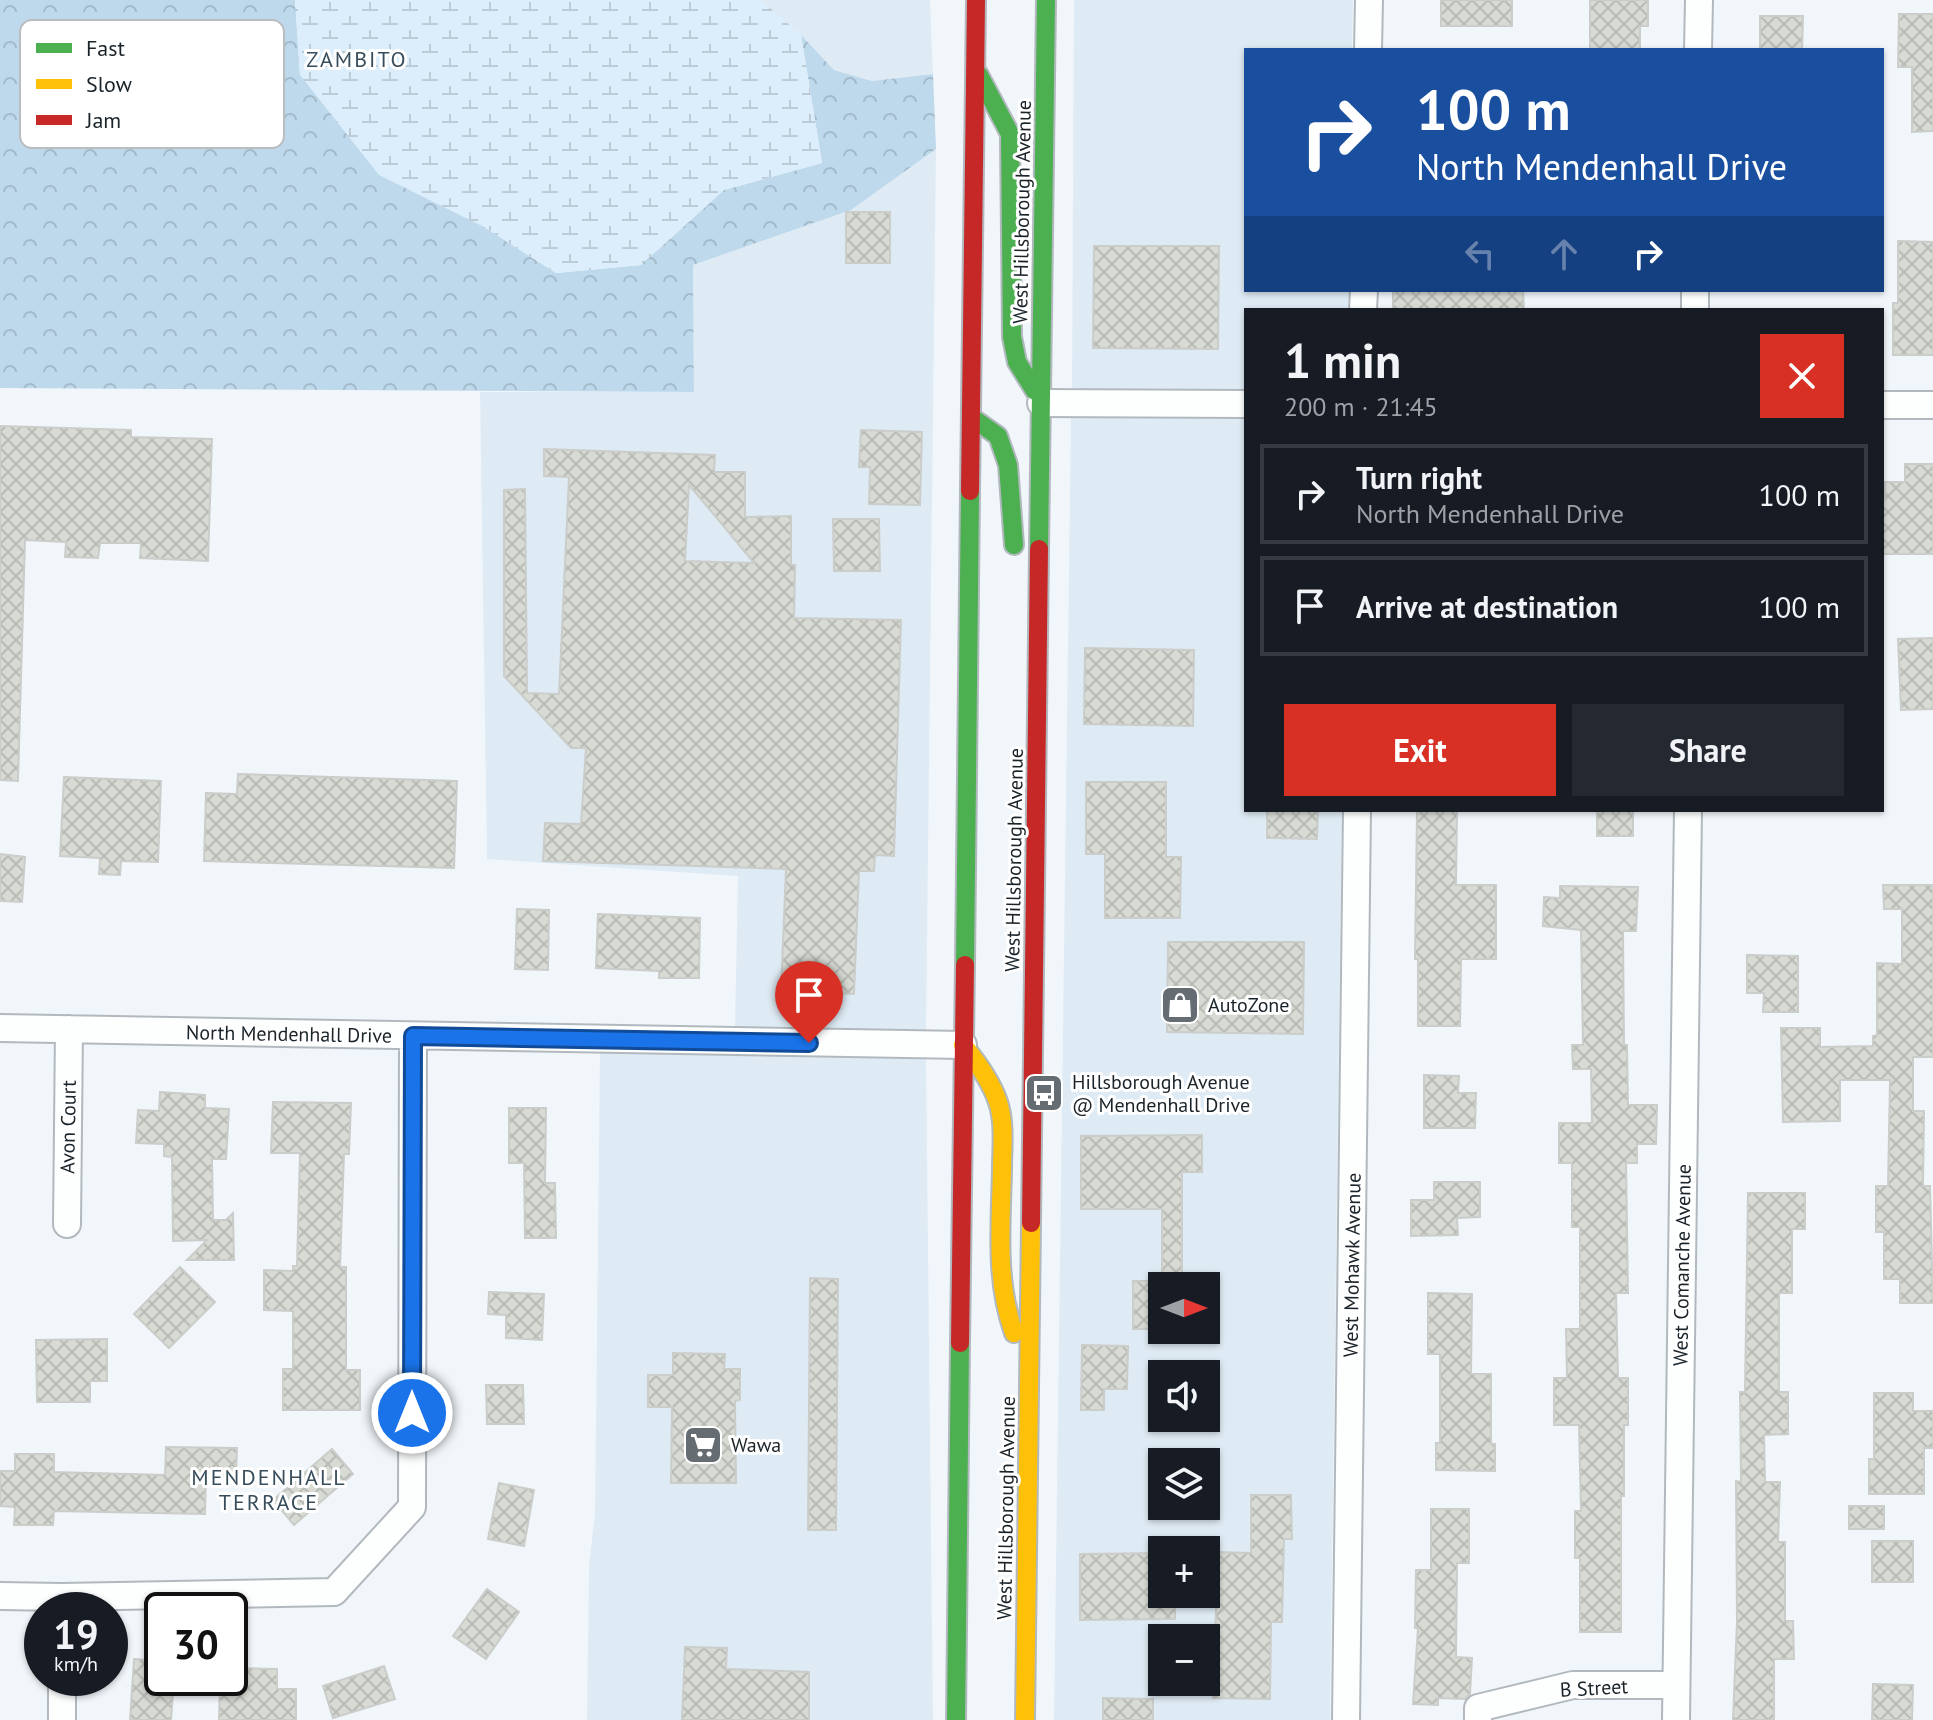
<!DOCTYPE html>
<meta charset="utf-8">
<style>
body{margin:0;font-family:"PT Sans",sans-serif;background:#242831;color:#f1f3f6;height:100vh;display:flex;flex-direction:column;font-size:30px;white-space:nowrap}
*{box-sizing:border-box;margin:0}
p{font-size:26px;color:#9ea1a6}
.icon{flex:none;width:44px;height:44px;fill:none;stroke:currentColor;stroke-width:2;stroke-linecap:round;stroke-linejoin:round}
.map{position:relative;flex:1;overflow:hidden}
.drawer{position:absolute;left:1244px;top:308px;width:640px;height:504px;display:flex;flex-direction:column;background:#171b24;border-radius:0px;box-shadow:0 2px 6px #0004}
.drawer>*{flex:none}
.top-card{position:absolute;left:1244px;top:48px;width:640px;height:244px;border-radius:0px;box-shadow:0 2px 6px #0004;background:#1a4fa0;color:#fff;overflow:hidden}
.needle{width:52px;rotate:90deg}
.buttons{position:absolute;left:1148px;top:1272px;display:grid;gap:16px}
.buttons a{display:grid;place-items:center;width:72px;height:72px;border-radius:0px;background:#171b24;box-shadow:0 2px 6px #0004;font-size:40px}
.speed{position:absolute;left:24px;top:1592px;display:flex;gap:16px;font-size:40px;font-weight:700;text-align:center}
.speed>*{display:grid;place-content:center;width:104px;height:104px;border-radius:50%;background:#171b24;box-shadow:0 2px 6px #0004;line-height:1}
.speed small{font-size:20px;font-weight:400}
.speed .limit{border:4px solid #111;border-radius:12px;background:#fff;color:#111}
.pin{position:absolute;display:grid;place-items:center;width:68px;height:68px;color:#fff;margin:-82px -34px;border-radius:50% 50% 50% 0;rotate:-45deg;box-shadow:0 0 8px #0007}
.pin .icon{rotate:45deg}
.me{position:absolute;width:88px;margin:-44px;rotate:0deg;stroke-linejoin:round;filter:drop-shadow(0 0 6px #0008)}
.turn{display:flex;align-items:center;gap:28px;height:168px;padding:0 40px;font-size:36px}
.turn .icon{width:104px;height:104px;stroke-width:2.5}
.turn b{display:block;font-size:56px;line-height:68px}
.lanes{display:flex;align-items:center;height:76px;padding:0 40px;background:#0003;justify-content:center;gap:40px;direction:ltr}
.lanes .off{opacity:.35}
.round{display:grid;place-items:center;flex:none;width:84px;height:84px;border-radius:0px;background:#242831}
.headline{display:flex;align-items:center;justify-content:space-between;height:136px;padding:0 40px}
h1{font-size:48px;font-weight:600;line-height:60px}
.cta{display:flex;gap:16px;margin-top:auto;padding:16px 40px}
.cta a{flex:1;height:92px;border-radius:0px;background:#d93025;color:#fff;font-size:32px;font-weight:600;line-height:92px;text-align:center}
.cta a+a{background:#242831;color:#f1f3f6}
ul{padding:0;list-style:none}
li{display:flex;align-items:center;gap:24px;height:100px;margin:0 16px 12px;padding:0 24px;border:4px solid #363941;border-radius:0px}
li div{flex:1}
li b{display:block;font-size:30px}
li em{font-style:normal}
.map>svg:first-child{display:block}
</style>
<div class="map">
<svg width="1933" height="1720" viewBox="0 0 1933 1720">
<defs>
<pattern id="forest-crowns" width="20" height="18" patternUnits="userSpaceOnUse" patternTransform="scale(2)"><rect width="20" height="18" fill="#bed9ec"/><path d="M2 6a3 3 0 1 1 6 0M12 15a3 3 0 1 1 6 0" fill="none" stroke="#a3baca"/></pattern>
<pattern id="wetland-marsh" width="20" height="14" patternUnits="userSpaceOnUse" patternTransform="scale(2)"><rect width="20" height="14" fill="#dceefb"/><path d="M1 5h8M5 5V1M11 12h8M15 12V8" fill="none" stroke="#bcccd7"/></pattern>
<pattern id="building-cross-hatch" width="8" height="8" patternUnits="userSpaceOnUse" patternTransform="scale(2)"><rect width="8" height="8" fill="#d8dbd4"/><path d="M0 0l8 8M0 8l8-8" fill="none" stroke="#b9bcb6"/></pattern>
</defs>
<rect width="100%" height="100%" fill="#f1f6fa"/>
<path fill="#dfebf4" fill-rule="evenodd" d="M761,0H930L933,74L872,81L834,70L800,35Z
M1074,0H1353L1352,50H1246V290H1349L1348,310H1246V390L1072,389Z
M936,149L926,1031L735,1027L738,876L487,859L480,392H694L693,265L851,210Z
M1071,416L1246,418V810H1342L1330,1720H1054ZM1162,1286H1206V1330H1162ZM1162,1374H1206V1418H1162ZM1162,1462H1206V1506H1162ZM1162,1550H1206V1594H1162ZM1162,1638H1206V1682H1162Z
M600,1053L926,1058L933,1720H587L589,1566L595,1513Z"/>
<path fill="url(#forest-crowns)" d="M0,0H295L300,75L484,227L556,273L641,265L724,190L822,163L801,35L834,70L872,81L933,74L936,149L851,210L693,265L694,392L0,388Z"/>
<path fill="url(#wetland-marsh)" d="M295,0H761L801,35L822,163L724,190L641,265L556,273L484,227L379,175L300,75Z"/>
<path fill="url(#building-cross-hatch)" stroke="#cacdca" stroke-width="2" fill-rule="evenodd" d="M1441,0H1512V26H1441Z
M1590,0H1648V26H1640V50H1590Z
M1899,14H1933V131L1912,132V67H1898Z
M1760,16H1803L1802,50H1760Z
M846,212H890V263H846Z
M1898,241L1933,242V355H1893V303H1898Z
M1094,246H1219L1218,349L1093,348Z
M1393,290H1523L1524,310H1393Z
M0,426L131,430V437L212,439L208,561L140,558L141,543H100L98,558L65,557L66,542L25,540L18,781L0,780Z
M861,430L922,432L920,505L869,504L870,467H859Z
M544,449L715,455L714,472H745V517L791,516V565H795L794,618L901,620L894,856L875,855L874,871H859L854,994L781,991L786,869L543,861L545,823L581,824L586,748H571L504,676V490L525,489L527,693L559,694L569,477L544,476ZM689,485L716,517L754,563L685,561Z
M1905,464H1933V554H1882V500H1885V482H1905Z
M833,519H879L880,571H834Z
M1933,638V709L1901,710L1898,639Z
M1085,648L1194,650L1193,726L1084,724Z
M238,774L457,781L454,868L204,861L206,793L237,794Z
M64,777L161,781L158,862L121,861L120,875L99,874L100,858L60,856Z
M1086,782H1166V857H1181L1180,918H1105V854H1086Z
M1267,810H1318L1317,839L1267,838Z
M1417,810H1457L1456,885H1496V959H1461L1460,1026H1418V959H1415Z
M1597,810H1633V836H1597Z
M0,854L25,857L22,902L0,901Z
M1883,885H1933V1057H1913V1111H1924L1923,1186H1930L1933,1303H1900V1279H1884V1232H1876V1186H1888L1890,1080H1840V1121L1783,1122L1781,1028H1820V1047L1873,1046V1036L1877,1035V963L1902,964V909H1884Z
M1560,886L1638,887L1636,931H1623L1624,1045H1627L1628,1105H1657L1656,1144H1637V1163H1626L1628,1293H1616L1618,1378H1628V1425H1624V1496H1621V1632H1580V1558H1575V1511H1581L1579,1425H1554V1378H1567L1566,1329H1580V1227H1572V1163H1559V1123H1592L1591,1069H1573L1572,1045H1583L1581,930L1543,926L1544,897L1560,898Z
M517,909L549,910L548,970L515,969Z
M598,914L700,918L699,978H659V971L596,968Z
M1168,942H1304L1303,1034L1167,1032Z
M1747,955L1798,956V1012H1763L1764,993H1747Z
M1424,1075L1459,1076L1458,1093H1476L1475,1128H1424Z
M160,1092L205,1095V1108L229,1109L226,1159H212L213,1220H226L233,1213L234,1260H187L207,1240L173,1241L172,1157L164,1156V1144L136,1143L138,1110L159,1111Z
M273,1102L351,1103L349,1154H344L340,1267H346V1370H360V1410H283V1369H293V1311L264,1310V1270L293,1271V1266H297L300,1153H271Z
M509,1108H546L545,1183H555L556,1238H525L524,1163H509Z
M1202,1135V1172H1182V1286H1162V1329H1133V1281H1162V1209H1081V1136Z
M1434,1182H1480V1217L1457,1218L1458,1235L1411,1236V1200H1434Z
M1748,1193H1805V1229H1792V1293H1779V1392H1788V1434L1764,1435L1765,1482H1780L1778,1542H1785V1621H1793L1794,1659H1774V1720H1733L1737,1621L1736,1481L1741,1482L1740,1392H1745Z
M180,1267L215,1302L169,1348L134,1314Z
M810,1278L838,1279L836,1530H808Z
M489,1292L544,1294L542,1340L506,1338V1315L488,1314Z
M1428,1293L1472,1294L1471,1374H1491V1444H1495V1471L1436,1470V1443H1440V1354H1428Z
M107,1339V1381H90V1402H37L36,1340Z
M1082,1345L1128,1346L1127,1389H1104V1410H1081Z
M673,1353L725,1354L724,1369H740V1400L735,1401L736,1483H671L672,1407H648V1375H673Z
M486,1385H523L524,1424H487Z
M1874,1393H1913V1411H1933V1448H1924V1494H1869V1459H1874Z
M166,1447L237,1448L236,1476L206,1475L205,1514L54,1511L53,1525H14L15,1507L0,1506V1471H15V1454H54V1472L165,1475Z
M332,1449L353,1474L294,1525L273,1500Z
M499,1483L534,1490L524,1546L488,1539Z
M1251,1495H1291L1292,1539H1284L1282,1622H1271L1270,1699L1213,1698L1218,1552L1251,1553Z
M1849,1506H1884V1529H1849Z
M1431,1509H1469V1563H1457L1456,1657L1472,1658L1470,1694L1465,1699L1438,1698V1705L1413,1704L1418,1628H1415L1416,1570H1431Z
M1872,1541H1913V1582H1872Z
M1162,1553V1594H1175V1619L1080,1620V1554Z
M487,1589L519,1612L486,1659L453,1636Z
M685,1647L727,1648L726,1669L809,1672V1720H682Z
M134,1659L162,1661V1678H174L171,1720H130Z
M384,1666L395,1699L333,1718L323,1686Z
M230,1668L277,1669V1689H296V1720H219L220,1678H230Z
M1873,1684L1913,1685L1912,1720H1872Z
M1103,1698L1153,1699V1720H1103Z"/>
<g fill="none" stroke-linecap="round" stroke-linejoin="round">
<defs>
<path id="street" d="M1368,50L1369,0
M1698,50L1699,0
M1363,310L1364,290
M1695,310V290
M1041,403L1246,404
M1882,405H1933
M0,1028L963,1045
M67,1224L69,1029
M0,1596L62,1597L334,1592L412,1507L413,1036
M62,1720V1678
M1346,1720L1357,810
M1478,1720V1708L1573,1685H1676
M1676,1720L1688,810"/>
<path id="fast" d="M979,75L1010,134L1012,337L1017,362L1035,391
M971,417L998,436L1008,465L1014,545
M1039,549L1046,0
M965,965L970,491
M956,1720L960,1343"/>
<path id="slow" d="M963,1045C977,1062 991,1081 998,1102C1005,1123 1002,1148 1002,1169C1001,1225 995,1280 1014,1333
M1025,1720L1031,1223"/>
<path id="jam" d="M970,491L976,0
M1031,1223L1039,549
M960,1343L965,965"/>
</defs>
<use href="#street" stroke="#b2b9be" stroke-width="30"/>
<use href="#fast" stroke="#b2b9be" stroke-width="22"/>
<use href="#slow" stroke="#b2b9be" stroke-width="22"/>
<use href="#jam" stroke="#b2b9be" stroke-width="22"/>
<use href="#street" stroke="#fdfefe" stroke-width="26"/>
<use href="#fast" stroke="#4caf50" stroke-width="18"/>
<use href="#slow" stroke="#ffc107" stroke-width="18"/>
<use href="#jam" stroke="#c62828" stroke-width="18"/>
</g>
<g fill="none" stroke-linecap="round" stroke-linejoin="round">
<defs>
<path id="route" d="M412,1413L413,1036L809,1043"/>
</defs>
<use href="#route" stroke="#114b97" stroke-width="20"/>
<use href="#route" stroke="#1a73e8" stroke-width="14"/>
</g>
<defs>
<symbol id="shop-square" viewBox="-11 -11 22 22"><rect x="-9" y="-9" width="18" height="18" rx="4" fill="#656d72" stroke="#fff"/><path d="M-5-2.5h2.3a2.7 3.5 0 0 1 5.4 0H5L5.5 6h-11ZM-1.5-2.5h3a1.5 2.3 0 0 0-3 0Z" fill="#fff"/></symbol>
<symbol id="bus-square" viewBox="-11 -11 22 22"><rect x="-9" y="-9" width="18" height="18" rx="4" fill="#656d72" stroke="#fff"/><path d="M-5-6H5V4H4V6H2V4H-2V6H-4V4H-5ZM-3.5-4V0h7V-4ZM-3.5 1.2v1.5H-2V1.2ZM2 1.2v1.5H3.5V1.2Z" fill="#fff"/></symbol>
<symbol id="supermarket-square" viewBox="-11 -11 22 22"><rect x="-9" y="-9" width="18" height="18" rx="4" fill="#656d72" stroke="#fff"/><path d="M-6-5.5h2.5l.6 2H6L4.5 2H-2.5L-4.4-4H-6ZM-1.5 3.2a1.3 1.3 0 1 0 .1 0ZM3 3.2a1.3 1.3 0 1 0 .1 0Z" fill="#fff"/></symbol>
</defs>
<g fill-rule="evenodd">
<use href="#shop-square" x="1158" y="983" width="44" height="44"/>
<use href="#bus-square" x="1022" y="1071" width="44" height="44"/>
<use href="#supermarket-square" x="681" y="1423" width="44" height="44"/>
</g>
<g text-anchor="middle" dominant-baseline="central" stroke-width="6" stroke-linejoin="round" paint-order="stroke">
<g font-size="20" fill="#192329" stroke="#fff">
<text transform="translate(1022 212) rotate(-89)">West Hillsborough Avenue</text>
<text transform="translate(1014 860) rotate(-89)">West Hillsborough Avenue</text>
<text transform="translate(289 1034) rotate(1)">North Mendenhall Drive</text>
<text transform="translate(68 1127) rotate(-89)">Avon Court</text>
<text transform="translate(1352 1265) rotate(-89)">West Mohawk Avenue</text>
<text transform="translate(1682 1265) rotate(-89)">West Comanche Avenue</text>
<text transform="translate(1006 1508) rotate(-89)">West Hillsborough Avenue</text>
<text transform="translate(1594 1688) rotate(-3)">B Street</text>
</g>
<g font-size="20" fill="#192329" stroke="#fff" text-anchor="start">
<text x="1208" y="1005">AutoZone</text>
<text x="1072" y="1082">Hillsborough Avenue<tspan x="1072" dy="23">@ Mendenhall Drive</tspan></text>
<text x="731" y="1445">Wawa</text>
</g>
<g font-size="22" letter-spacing="2" fill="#384d5b" stroke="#fff">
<text x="357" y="59">ZAMBITO</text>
<text x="269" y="1477">MENDENHALL<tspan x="269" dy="25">TERRACE</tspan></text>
</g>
</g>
<rect x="20" y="20" width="264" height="128" rx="12" fill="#fff" stroke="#babdbf" stroke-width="2"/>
<rect x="36" y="43" width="36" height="10" fill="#4caf50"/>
<rect x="36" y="79" width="36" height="10" fill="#ffc107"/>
<rect x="36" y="115" width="36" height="10" fill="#c62828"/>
<g font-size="22" fill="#192329">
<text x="86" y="56">Fast</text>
<text x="86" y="92">Slow</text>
<text x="86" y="128">Jam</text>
</g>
</svg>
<div class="buttons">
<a><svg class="needle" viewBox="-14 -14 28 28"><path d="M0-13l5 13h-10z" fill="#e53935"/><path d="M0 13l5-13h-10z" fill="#9ea1a6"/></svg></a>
<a><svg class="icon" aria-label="sound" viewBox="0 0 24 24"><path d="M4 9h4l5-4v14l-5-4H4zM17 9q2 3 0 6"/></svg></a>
<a><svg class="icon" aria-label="layers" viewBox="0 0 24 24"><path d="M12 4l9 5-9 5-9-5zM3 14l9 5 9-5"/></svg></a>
<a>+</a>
<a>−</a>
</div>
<div class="speed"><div>19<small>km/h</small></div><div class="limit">30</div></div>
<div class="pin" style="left:809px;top:1043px;background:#d93025"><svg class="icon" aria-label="arrive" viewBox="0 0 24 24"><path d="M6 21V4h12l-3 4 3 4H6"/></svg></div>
<svg class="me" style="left:412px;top:1413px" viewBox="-20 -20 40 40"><circle r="17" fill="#1a73e8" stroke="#fff" stroke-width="3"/><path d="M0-11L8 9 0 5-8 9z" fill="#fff"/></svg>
<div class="top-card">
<div class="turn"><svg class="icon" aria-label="right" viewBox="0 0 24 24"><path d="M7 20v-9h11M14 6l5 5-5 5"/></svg><div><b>100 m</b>North Mendenhall Drive</div></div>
<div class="lanes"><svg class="icon off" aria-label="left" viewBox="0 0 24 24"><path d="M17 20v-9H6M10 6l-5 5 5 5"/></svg><svg class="icon off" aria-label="ahead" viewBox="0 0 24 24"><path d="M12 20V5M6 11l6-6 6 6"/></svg><svg class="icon" aria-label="right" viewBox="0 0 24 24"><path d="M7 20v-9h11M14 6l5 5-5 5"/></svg></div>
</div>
<section class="drawer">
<div class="headline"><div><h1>1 min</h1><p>200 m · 21:45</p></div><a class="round" style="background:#d93025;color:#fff"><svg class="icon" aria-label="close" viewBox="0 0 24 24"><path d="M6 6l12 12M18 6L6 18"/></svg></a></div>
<ul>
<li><svg class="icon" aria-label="right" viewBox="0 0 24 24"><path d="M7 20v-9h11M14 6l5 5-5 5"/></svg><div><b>Turn right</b><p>North Mendenhall Drive</p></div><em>100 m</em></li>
<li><svg class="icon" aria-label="arrive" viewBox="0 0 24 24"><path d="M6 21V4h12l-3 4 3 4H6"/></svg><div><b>Arrive at destination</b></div><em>100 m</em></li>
</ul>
<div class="cta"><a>Exit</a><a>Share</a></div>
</section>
</div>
